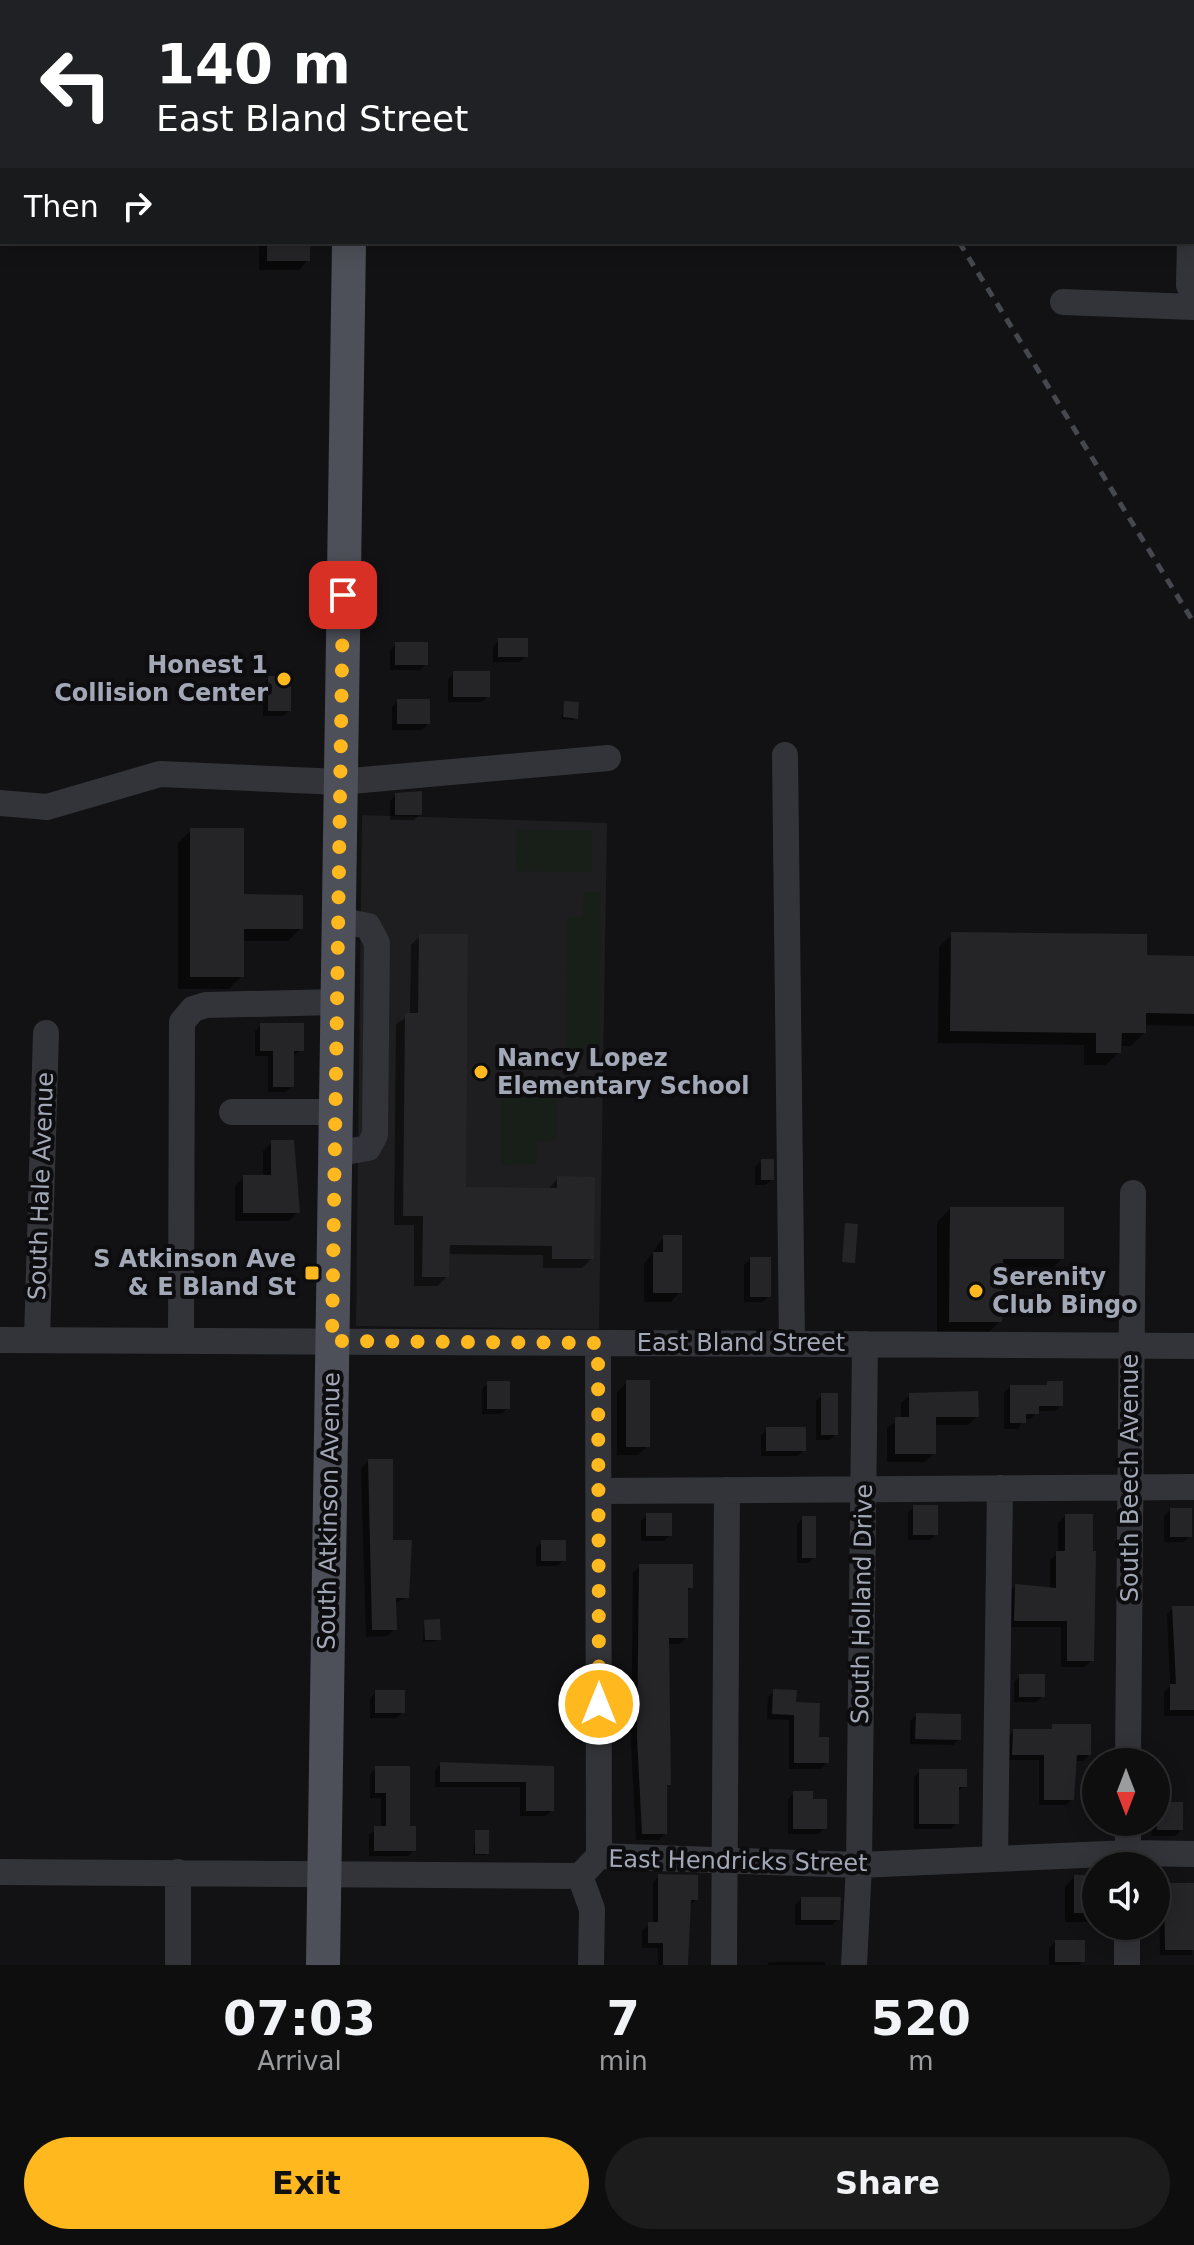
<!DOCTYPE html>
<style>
body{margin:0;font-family:"DejaVu Sans",sans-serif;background:#1c1c1d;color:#f1f3f6;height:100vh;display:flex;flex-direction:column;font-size:30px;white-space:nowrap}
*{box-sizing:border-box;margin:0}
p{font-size:26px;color:#9b9c9e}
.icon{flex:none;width:44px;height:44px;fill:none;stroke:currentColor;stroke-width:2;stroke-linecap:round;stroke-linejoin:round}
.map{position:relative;height:1965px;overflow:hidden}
.details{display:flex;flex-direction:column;background:#0e0e0f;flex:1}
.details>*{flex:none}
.guide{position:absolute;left:0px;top:0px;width:1194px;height:244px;box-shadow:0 4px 20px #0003,0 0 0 2px #2e2e2f;background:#202124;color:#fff;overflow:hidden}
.needle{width:52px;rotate:180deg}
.controls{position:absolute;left:1082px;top:1748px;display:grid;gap:16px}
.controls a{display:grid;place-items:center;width:88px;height:88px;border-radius:50%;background:#0e0e0f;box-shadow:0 4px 20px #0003,0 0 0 2px #2e2e2f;font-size:40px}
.pin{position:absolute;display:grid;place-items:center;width:68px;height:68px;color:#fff;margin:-34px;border-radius:16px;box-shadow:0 4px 12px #0006}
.me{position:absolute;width:88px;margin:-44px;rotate:0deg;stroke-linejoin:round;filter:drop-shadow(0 0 6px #0008)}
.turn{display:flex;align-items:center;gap:28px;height:168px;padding:0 24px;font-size:36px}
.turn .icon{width:104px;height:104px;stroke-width:2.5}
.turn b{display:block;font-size:56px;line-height:68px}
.then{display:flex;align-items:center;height:76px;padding:0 24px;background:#0003;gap:16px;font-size:30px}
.eta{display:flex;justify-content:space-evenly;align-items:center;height:136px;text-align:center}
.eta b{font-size:48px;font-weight:700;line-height:56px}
.primary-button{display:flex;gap:16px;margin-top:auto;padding:16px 24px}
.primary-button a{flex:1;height:92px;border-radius:48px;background:#ffb91f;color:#111;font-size:32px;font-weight:700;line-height:92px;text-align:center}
.primary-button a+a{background:#1c1c1d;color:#f1f3f6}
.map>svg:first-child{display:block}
</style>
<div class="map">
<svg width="1194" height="1965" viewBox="0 0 1194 1965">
<rect width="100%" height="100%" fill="#121214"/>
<path fill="#1e1e21" d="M362,815L607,823L599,1329L356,1326Z"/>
<path fill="#181f19" d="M517,830L592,831V872L516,871Z
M584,892H601L600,1056H566L567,918L583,917Z
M557,1086V1140L537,1141V1164L501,1165V1087Z"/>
<path fill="#0007" d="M259,242H308V260L299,270H259Z
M499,640L526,656L520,662H493V646Z
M396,644L426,664L420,670H390V650Z
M454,673L488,696L482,702H448V679Z
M269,678L289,710L283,716H263V684Z
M398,701L428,724L422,730H392V707Z
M565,703L576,718L574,720L561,719Z
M396,795L420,814L414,820H390V801Z
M191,830L242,896L301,928L288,941H242V976L229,989H178V843Z
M952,934L1145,957L1194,958V1026L1144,1025V1033L1131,1046H1119V1052L1106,1065H1084V1045L938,1043L939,947Z
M420,936L464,1189L548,1190L558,1178L592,1258L582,1268H543V1255L448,1254L447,1276L438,1286H414V1225H394L396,1024L410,1015L411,945Z
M261,1025L302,1050L292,1056V1086L286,1092H268V1056H255V1031Z
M272,1142L298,1212L289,1221H235V1186L244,1177H263V1151Z
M761,1161L772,1179L766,1185H755V1167Z
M950,1209L1062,1258L1049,1272H1001L1000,1321L987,1334H937V1222Z
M664,1237L680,1292L671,1302H644V1264Z
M750,1259L769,1296L763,1302H744V1265Z
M627,1382L648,1446L638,1455H617V1392Z
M488,1383L508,1408L502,1414H482V1389Z
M1048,1383L1061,1405L1055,1411H1037L1031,1419H1024L1018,1429H1004V1393L1010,1387H1044Z
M822,1395L836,1434L830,1440H816V1401Z
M910,1395L977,1416L968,1425H934V1453L925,1462H887V1428L901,1419V1403Z
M767,1429L804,1450L798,1456H761V1435Z
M368,1461L407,1597L394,1604L395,1629L387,1636L366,1637L361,1469Z
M914,1507L936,1534L930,1540H908V1513Z
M1170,1510L1190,1536L1184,1542H1164V1516Z
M647,1515L670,1535L664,1541H641V1521Z
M1065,1516L1092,1660L1085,1667H1061V1627H1008V1593L1015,1586L1050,1589V1560L1058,1553V1523Z
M803,1518L814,1557L808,1563H797V1524Z
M542,1542L564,1560L558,1566H536V1548Z
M640,1566L691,1587L686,1593V1638L680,1644H667L669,1784L665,1788V1833L659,1840H636L631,1745L633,1573Z
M1173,1608H1194V1716H1164V1692L1170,1686L1167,1614Z
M424,1622L439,1639L436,1641L423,1642Z
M1020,1676L1043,1696L1037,1702H1014V1682Z
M774,1691L794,1704L817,1739L827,1762L821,1769H789V1720L767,1719L768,1697Z
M376,1692L403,1712L397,1718H370V1698Z
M917,1715L959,1739L953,1745L910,1744V1721Z
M1089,1727V1755L1083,1761H1075L1072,1799L1066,1805H1039V1760H1007L1008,1737L1014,1731Z
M441,1764L552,1768V1810L546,1816H520V1787H435V1770Z
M376,1768L408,1828L414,1850L408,1856H369V1834L381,1828V1798H370V1774Z
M920,1771L965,1786L957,1792V1823L951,1829H914V1777Z
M794,1793L811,1801L825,1828L819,1834H788V1799Z
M1157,1804L1181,1830L1175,1836H1151Z
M476,1832L487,1853L485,1855H473Z
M659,1876L696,1900L689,1906L687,1965H658V1948H642V1930L653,1924V1882Z
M1074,1877H1096V1922H1065V1887Z
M1165,1885H1194L1192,1955H1160L1159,1891Z
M801,1899L838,1919L832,1925H795V1905Z
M1055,1942L1083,1961L1079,1965H1049V1948Z
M769,1962H825V1965H767Z"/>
<path fill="#252528" d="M267,242H310V261H267Z
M498,638H528V657H498Z
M395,642H428V665H395Z
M453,671H490V697H453Z
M268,676H291V711H268Z
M397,699H430V724H397Z
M564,701L579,702L578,719L563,717Z
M422,791V815H395V793Z
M190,828H244V894L303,895V929H244V977H190Z
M951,932L1147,934V955L1194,956V1014L1146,1013V1033H1122L1121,1053H1096V1033L950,1031Z
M419,934H468L466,1187L557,1188V1176L595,1177L594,1259H552V1246L450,1245L449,1277H422L423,1216H403L405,1013H418Z
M260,1023H304V1051H294V1087H273V1051H260Z
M271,1140H294L300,1213H243V1175H271Z
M761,1159H774V1180H761Z
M950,1207H1064V1259H1003L1002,1322H949Z
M845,1223L858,1224L855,1263L842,1262Z
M663,1235H682V1293H653V1252H663Z
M750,1257H771V1297H750Z
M626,1380H650V1447H626Z
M487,1381H510V1409H487Z
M1047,1381H1063V1406H1039V1414H1026V1423H1010V1385H1047Z
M978,1391L979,1417H936V1454H895V1417H909V1393Z
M821,1393H838V1435H821Z
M766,1427H806V1451H766Z
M368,1459H393V1540H412L409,1598H396L397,1630H372Z
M913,1505H938V1535H913Z
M1170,1508H1192V1537H1170Z
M646,1513H672V1536H646Z
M1065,1514H1093V1551H1096L1094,1661H1067V1621H1014L1015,1584L1056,1588V1551H1065Z
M802,1516H816V1558H802Z
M541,1540H566V1561H541Z
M639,1564H693V1588H688V1638H669L671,1785H667V1834H642L637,1737Z
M1172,1606H1194V1710H1170V1684H1176Z
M440,1619L441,1640H425L424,1620Z
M1019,1674H1045V1697H1019Z
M773,1689L797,1690L796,1702L820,1703L819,1737H829V1763H794V1715L772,1714Z
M375,1690H405V1713H375Z
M916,1713L961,1714V1740L915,1739Z
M1052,1724H1091V1755H1077L1074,1800H1044V1755H1012L1013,1729H1052Z
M440,1762L554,1766V1811H526V1782H440Z
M375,1766H410V1826H416V1851H374V1826H386V1793H375Z
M919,1769H967V1787H959V1824H919Z
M793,1791H813V1799H827V1829H793Z
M1157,1802H1183V1830H1157Z
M475,1830H489V1854H475Z
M658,1874L698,1875V1900H691L688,1965H663V1943H648V1922H658Z
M1074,1875H1096V1913H1074Z
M1164,1883H1194V1950H1165Z
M801,1897H841L840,1920H801Z
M1055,1940H1085V1962H1055Z"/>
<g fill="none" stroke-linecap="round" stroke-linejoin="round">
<path stroke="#333439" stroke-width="26" d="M1190,0V2
M1190,242L1189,285L1194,297
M1063,302L1194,307
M785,755L792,1344
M0,803L47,807L160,774L340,782L608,758
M232,1112H335
M334,1154L368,1148L375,1135L377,943L368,926L338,920
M0,1340L1194,1346
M37,1340L46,1033
M181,1340L182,1022L193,1009L206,1005L337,1002
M598,1343L599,1856
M599,1491L1194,1487
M1128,1762L1133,1193
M995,1859L1000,1488
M1128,1866V1822
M0,1872L580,1876L599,1856L859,1865L1128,1853L1194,1854
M580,1876L592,1909L591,1965
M178,1965V1872
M724,1965L727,1490
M854,1965L859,1865L865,1344
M1127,1965V1926"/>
<path stroke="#4e5059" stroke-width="34" d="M352,2V0
M323,1965L349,242"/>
<path stroke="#46484f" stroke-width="5" stroke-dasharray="10 8" stroke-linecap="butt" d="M809,0L810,2
M959,242L1194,623"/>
</g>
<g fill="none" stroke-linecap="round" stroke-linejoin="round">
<path stroke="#ffb91f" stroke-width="14" stroke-dasharray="0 25.2" d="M343,595L332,1341L598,1343L599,1704"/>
</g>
<g fill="#ffb91f" stroke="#0d0d0f" stroke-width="3">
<circle cx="284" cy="679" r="8"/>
<circle cx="481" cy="1072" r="8"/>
<rect x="304" y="1265" width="16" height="16" rx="4"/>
<circle cx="976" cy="1291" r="8"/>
</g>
<g text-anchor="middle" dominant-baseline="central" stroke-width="8" stroke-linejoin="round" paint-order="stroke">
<g font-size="24" font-weight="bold" fill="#a2a8b6" stroke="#0d0d0f" text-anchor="end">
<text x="268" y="665">Honest 1<tspan x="268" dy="28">Collision Center</tspan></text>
<text x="497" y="1058" text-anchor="start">Nancy Lopez<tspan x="497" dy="28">Elementary School</tspan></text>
<text x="296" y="1259">S Atkinson Ave<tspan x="296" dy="28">&amp; E Bland St</tspan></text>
<text x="992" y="1277" text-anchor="start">Serenity<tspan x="992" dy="28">Club Bingo</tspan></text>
</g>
<g font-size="24" fill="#a2a8b6" stroke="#0d0d0f">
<text transform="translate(41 1186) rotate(-88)">South Hale Avenue</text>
<text x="741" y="1343">East Bland Street</text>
<text transform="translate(1130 1478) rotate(-90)">South Beech Avenue</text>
<text transform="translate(329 1511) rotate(-89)">South Atkinson Avenue</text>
<text transform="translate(862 1604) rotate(-89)">South Holland Drive</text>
<text transform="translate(738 1861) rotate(1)">East Hendricks Street</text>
</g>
</g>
</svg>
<div class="controls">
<a><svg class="needle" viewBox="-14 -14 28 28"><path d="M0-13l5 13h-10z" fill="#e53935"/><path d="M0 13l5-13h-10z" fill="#9b9c9e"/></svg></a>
<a><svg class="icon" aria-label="sound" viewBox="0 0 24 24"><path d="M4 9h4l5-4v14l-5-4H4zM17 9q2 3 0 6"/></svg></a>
</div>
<div class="pin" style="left:343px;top:595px;background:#d93025"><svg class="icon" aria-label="arrive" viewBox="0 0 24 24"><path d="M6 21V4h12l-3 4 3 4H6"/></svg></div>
<svg class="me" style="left:599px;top:1704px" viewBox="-20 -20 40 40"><circle r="17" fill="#ffb91f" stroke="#fff" stroke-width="3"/><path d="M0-11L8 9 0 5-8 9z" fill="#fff"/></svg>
<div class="guide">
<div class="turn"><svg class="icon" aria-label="left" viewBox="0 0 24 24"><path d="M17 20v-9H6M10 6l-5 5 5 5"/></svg><div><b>140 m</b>East Bland Street</div></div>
<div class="then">Then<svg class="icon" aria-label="right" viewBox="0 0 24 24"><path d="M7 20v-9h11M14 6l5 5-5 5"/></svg></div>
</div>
</div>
<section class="details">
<div class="eta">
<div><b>07:03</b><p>Arrival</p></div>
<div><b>7</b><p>min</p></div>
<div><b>520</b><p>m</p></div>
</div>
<div class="primary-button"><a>Exit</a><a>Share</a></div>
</section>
